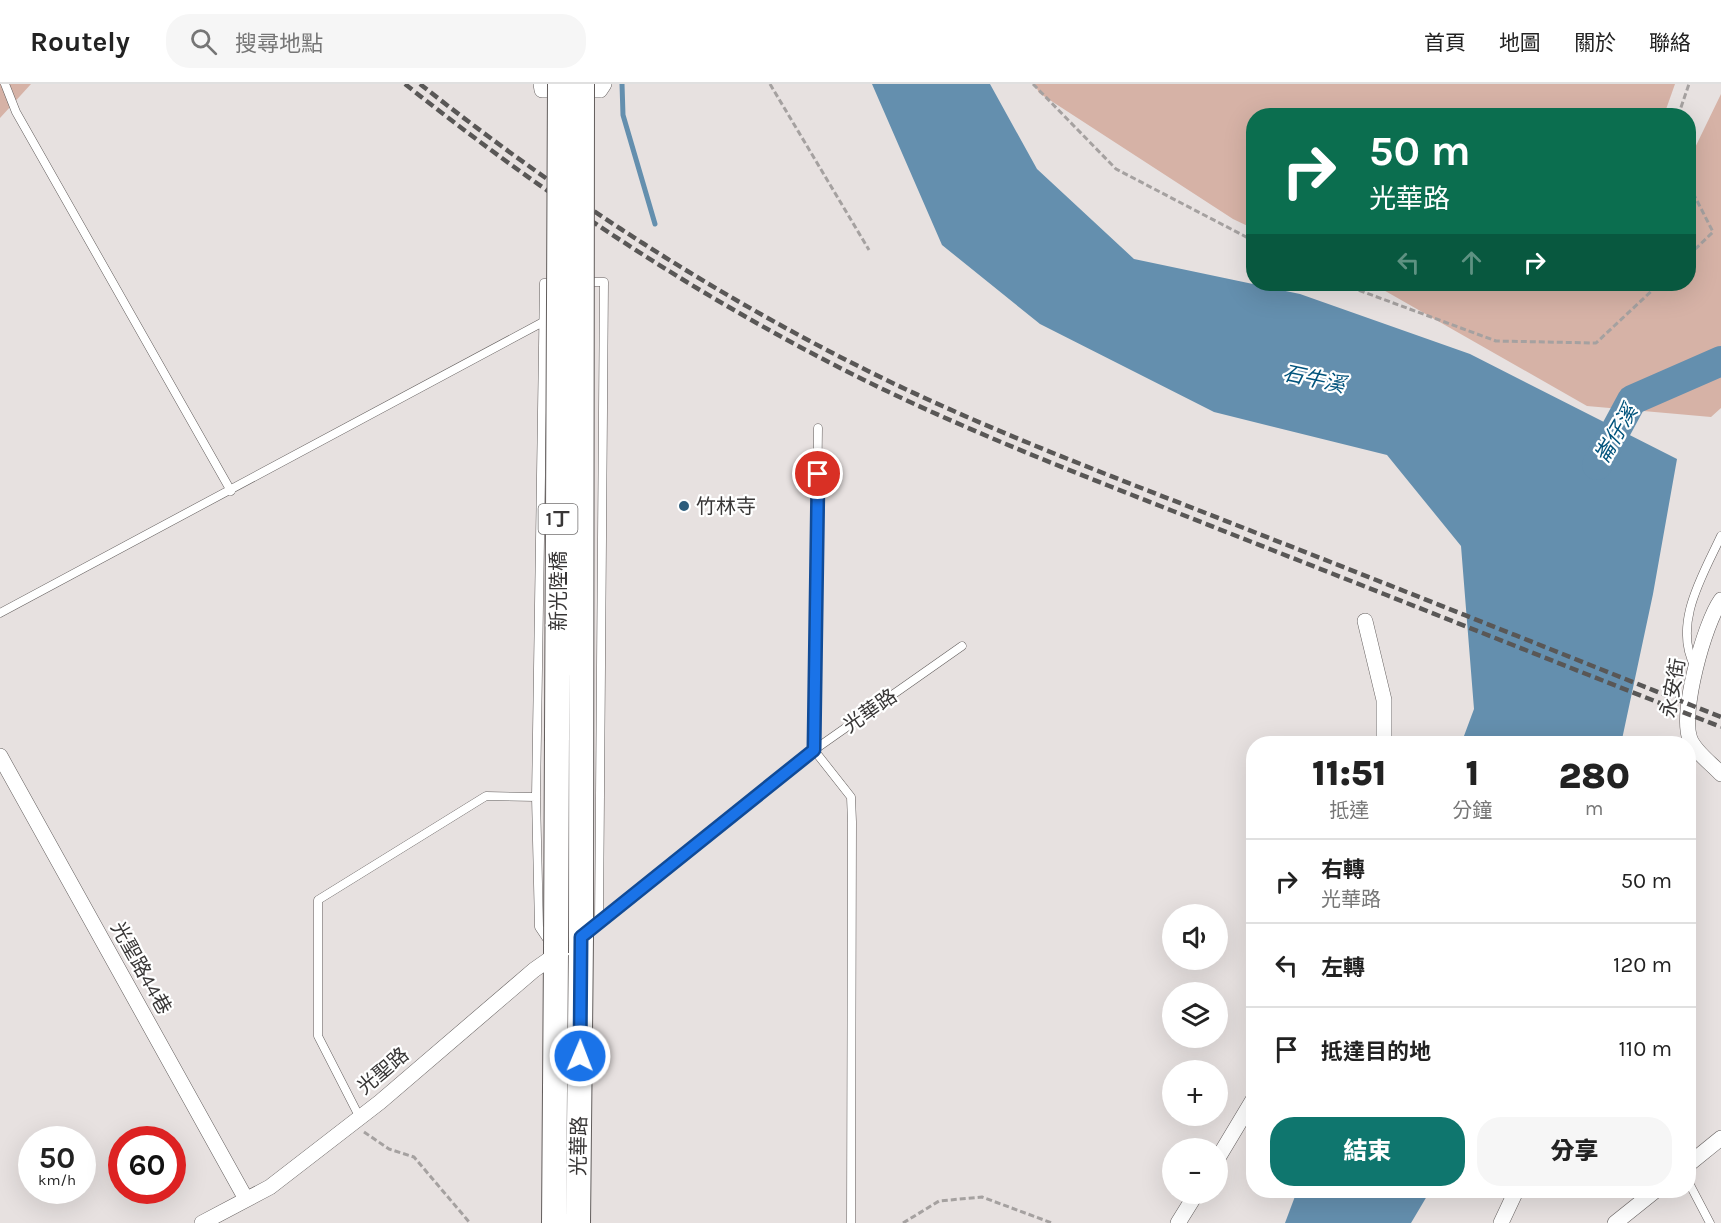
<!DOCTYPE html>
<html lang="zh-TW">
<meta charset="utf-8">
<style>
body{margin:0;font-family:Karla,"Noto Sans TC",sans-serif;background:#f6f6f6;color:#222;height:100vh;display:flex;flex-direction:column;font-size:22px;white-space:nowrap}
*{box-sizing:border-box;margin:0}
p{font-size:20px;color:#767676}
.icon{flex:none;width:33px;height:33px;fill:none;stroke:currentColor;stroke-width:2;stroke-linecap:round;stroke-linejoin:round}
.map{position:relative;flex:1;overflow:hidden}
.drawer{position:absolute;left:1246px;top:652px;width:450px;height:462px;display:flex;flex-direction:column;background:#fff;border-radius:24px;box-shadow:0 6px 24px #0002}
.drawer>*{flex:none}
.hud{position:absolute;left:1246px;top:24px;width:450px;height:183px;border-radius:24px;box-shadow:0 6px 24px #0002;background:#0b6e4f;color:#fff;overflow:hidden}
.fabs{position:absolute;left:1162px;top:820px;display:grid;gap:12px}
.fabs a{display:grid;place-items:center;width:66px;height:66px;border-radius:50%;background:#fff;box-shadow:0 6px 24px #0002;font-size:30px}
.speed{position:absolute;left:18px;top:1042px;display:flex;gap:12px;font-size:30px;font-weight:700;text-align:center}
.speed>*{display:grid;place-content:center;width:78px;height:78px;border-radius:50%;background:#fff;box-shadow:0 6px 24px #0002;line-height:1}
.speed small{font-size:15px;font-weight:400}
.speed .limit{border:9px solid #d22;background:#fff;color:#111}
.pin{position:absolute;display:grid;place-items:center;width:51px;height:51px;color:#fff;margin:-26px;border:3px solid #fff;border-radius:50%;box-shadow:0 2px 6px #0007}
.me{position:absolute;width:66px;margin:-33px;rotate:1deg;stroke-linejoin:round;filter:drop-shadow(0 0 4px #0008)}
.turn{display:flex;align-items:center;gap:21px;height:126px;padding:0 24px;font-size:27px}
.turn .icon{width:78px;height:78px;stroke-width:2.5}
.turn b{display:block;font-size:42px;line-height:51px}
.lanes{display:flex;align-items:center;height:57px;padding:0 24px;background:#0003;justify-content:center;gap:30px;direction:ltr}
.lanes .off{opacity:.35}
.eta{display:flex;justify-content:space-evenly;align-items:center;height:102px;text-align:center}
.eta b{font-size:36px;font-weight:800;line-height:42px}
.button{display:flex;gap:12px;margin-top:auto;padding:12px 24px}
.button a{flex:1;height:69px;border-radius:24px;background:#0f766e;color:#fff;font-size:24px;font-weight:800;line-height:69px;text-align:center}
.button a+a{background:#f6f6f6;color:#222}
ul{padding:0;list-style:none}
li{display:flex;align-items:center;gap:18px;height:84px;padding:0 24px;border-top:2px solid #e0e0e0}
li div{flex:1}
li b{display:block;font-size:22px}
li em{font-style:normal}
header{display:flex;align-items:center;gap:36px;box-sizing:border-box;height:84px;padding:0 30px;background:#fff;border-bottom:2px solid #e0e0e0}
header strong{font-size:28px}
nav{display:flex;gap:33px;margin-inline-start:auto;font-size:21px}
.search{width:420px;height:54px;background:#f6f6f6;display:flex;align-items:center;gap:15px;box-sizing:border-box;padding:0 21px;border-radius:24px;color:#767676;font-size:22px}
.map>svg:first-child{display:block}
</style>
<header>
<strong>Routely</strong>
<div class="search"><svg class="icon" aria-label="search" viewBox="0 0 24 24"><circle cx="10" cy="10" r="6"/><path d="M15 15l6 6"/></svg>搜尋地點</div>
<nav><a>首頁</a><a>地圖</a><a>關於</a><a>聯絡</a></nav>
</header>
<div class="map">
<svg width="1721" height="1139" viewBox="0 0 1721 1139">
<rect width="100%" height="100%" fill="#e7e1e0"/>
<path fill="#d6b2a6" d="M0,0H31L0,34Z
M1035,0H1675L1664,31L1254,32V145L1233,135L1039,9Z
M1721,10V324L1711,333L1587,322L1373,200H1689V76Z"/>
<path fill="#648fae" d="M872,0H990L1037,85L1134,175L1300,210L1470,270L1677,375L1653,510L1621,660H1461L1474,625L1461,462L1387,371L1214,328L1040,240L942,161Z
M1297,1107H1430L1411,1139H1285Z"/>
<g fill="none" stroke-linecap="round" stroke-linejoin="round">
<path stroke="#648fae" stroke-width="5" d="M622,0L623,31L655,140"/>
<path stroke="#648fae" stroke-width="30" d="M1597,381L1632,316L1721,277"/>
<defs>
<path id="lane" d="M5,0L16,28L231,407
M583,198H604L599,839
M818,344L814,666L851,713L852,738L851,1139
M0,529L543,238
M1695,583C1672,540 1703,491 1721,452
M536,713L544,199H556
M585,851L814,666L962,562
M360,1034L318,952V816L486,712L536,713L539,843L549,858
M1689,1099L1710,1139"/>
<path id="street" d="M541,0L542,6H600L604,0
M1721,516C1704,540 1680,629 1690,655C1695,668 1712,680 1721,690
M1365,537L1384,616V660
M0,672L246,1115
M1218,1074L1254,1014
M1689,1080L1721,1054
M202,1139L270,1103L380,1018L534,886L581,853
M1178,1139L1196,1110
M1501,1139L1516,1107
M1615,1139L1655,1107"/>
<path id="primary" d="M554,1139L556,869
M578,1139L581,853"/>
</defs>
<use href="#lane" stroke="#625d5c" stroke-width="9"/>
<use href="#street" stroke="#625d5c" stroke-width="16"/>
<use href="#primary" stroke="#625d5c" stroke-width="26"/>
<path stroke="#a5a1a0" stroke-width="3" stroke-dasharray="6 3" stroke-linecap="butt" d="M770,0L869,166
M1033,0L1116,85L1254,157
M1678,32L1689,0
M1689,101L1713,148L1689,171
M1342,200L1496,257L1596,259L1659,200
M364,1048L389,1065L414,1073L470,1139
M903,1139L939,1117L982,1113L1052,1139"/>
<use href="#lane" stroke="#fff" stroke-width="8"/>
<use href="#street" stroke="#fff" stroke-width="15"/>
<use href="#primary" stroke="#fff" stroke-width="24"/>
<path stroke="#595756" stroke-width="4.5" stroke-dasharray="9 4.5" stroke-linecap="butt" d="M405,0C548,114 701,215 864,296C986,356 1113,403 1239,453C1400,516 1560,580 1721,643
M420,0C559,110 709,208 868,287C995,350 1128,398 1259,450C1413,510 1567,572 1721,633"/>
<defs>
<path id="primary-bridge" d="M581,853L582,0
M556,869L560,0"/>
</defs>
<use href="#primary-bridge" stroke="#625d5c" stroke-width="26" stroke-linecap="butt"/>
<use href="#primary-bridge" stroke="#fff" stroke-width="24"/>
</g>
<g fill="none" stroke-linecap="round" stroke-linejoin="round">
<defs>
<path id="route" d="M580,972L581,853L814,666L818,390"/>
</defs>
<use href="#route" stroke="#114b97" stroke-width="15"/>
<use href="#route" stroke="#1a73e8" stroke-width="10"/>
</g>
<circle fill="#2e5d7c" stroke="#fff" stroke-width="2" cx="684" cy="422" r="6"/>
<g text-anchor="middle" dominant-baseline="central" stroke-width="4.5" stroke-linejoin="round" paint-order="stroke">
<rect fill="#fff" stroke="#747272" stroke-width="1.5" x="538.5" y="420" width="39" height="30" rx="4.5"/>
<g font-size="18" font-weight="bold" fill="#383636">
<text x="558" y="435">1丁</text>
</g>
<g font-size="20" fill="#383636" stroke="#fff" text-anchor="start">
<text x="696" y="422">竹林寺</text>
</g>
<g font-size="20" fill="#383636" stroke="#fff">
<text transform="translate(558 507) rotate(-90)">新光陸橋</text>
<text transform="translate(1673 604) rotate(-80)">永安街</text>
<text transform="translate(870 627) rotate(-35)">光華路</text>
<text transform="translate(141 884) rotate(61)">光聖路44巷</text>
<text transform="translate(383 987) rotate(-40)">光聖路</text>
<text transform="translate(579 1062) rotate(-89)">光華路</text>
</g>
<g font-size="21" font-style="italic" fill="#01537c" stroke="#fff">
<text transform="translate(1314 295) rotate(12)">石牛溪</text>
<text transform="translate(1616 350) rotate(-60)">崙仔溪</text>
</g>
</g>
</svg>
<div class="fabs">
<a><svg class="icon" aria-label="sound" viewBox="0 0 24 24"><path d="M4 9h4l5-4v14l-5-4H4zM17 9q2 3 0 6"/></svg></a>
<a><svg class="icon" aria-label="layers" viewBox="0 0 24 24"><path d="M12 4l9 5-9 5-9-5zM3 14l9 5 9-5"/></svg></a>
<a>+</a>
<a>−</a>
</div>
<div class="speed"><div>50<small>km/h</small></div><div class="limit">60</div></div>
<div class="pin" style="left:818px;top:390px;background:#d93025"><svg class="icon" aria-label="arrive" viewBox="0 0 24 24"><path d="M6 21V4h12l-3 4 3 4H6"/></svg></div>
<svg class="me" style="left:580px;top:972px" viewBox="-20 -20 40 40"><circle r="17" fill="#1a73e8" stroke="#fff" stroke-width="3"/><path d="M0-11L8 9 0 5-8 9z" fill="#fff"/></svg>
<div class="hud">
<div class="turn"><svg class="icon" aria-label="right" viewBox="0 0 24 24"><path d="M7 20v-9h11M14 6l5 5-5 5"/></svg><div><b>50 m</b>光華路</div></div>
<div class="lanes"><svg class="icon off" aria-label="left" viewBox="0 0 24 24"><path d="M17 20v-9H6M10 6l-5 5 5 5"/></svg><svg class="icon off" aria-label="ahead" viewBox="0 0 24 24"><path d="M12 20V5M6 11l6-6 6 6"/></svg><svg class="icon" aria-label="right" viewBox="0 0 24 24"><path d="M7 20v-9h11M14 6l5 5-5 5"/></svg></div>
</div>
<section class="drawer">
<div class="eta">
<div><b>11:51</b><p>抵達</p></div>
<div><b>1</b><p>分鐘</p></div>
<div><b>280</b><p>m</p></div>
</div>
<ul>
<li><svg class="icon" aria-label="right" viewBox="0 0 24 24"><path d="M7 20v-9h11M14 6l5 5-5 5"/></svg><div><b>右轉</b><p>光華路</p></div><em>50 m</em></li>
<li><svg class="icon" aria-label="left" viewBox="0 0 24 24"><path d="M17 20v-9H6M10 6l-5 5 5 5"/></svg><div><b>左轉</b></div><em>120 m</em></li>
<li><svg class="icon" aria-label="arrive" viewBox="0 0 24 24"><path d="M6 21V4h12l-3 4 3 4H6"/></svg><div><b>抵達目的地</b></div><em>110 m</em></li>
</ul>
<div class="button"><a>結束</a><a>分享</a></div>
</section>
</div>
